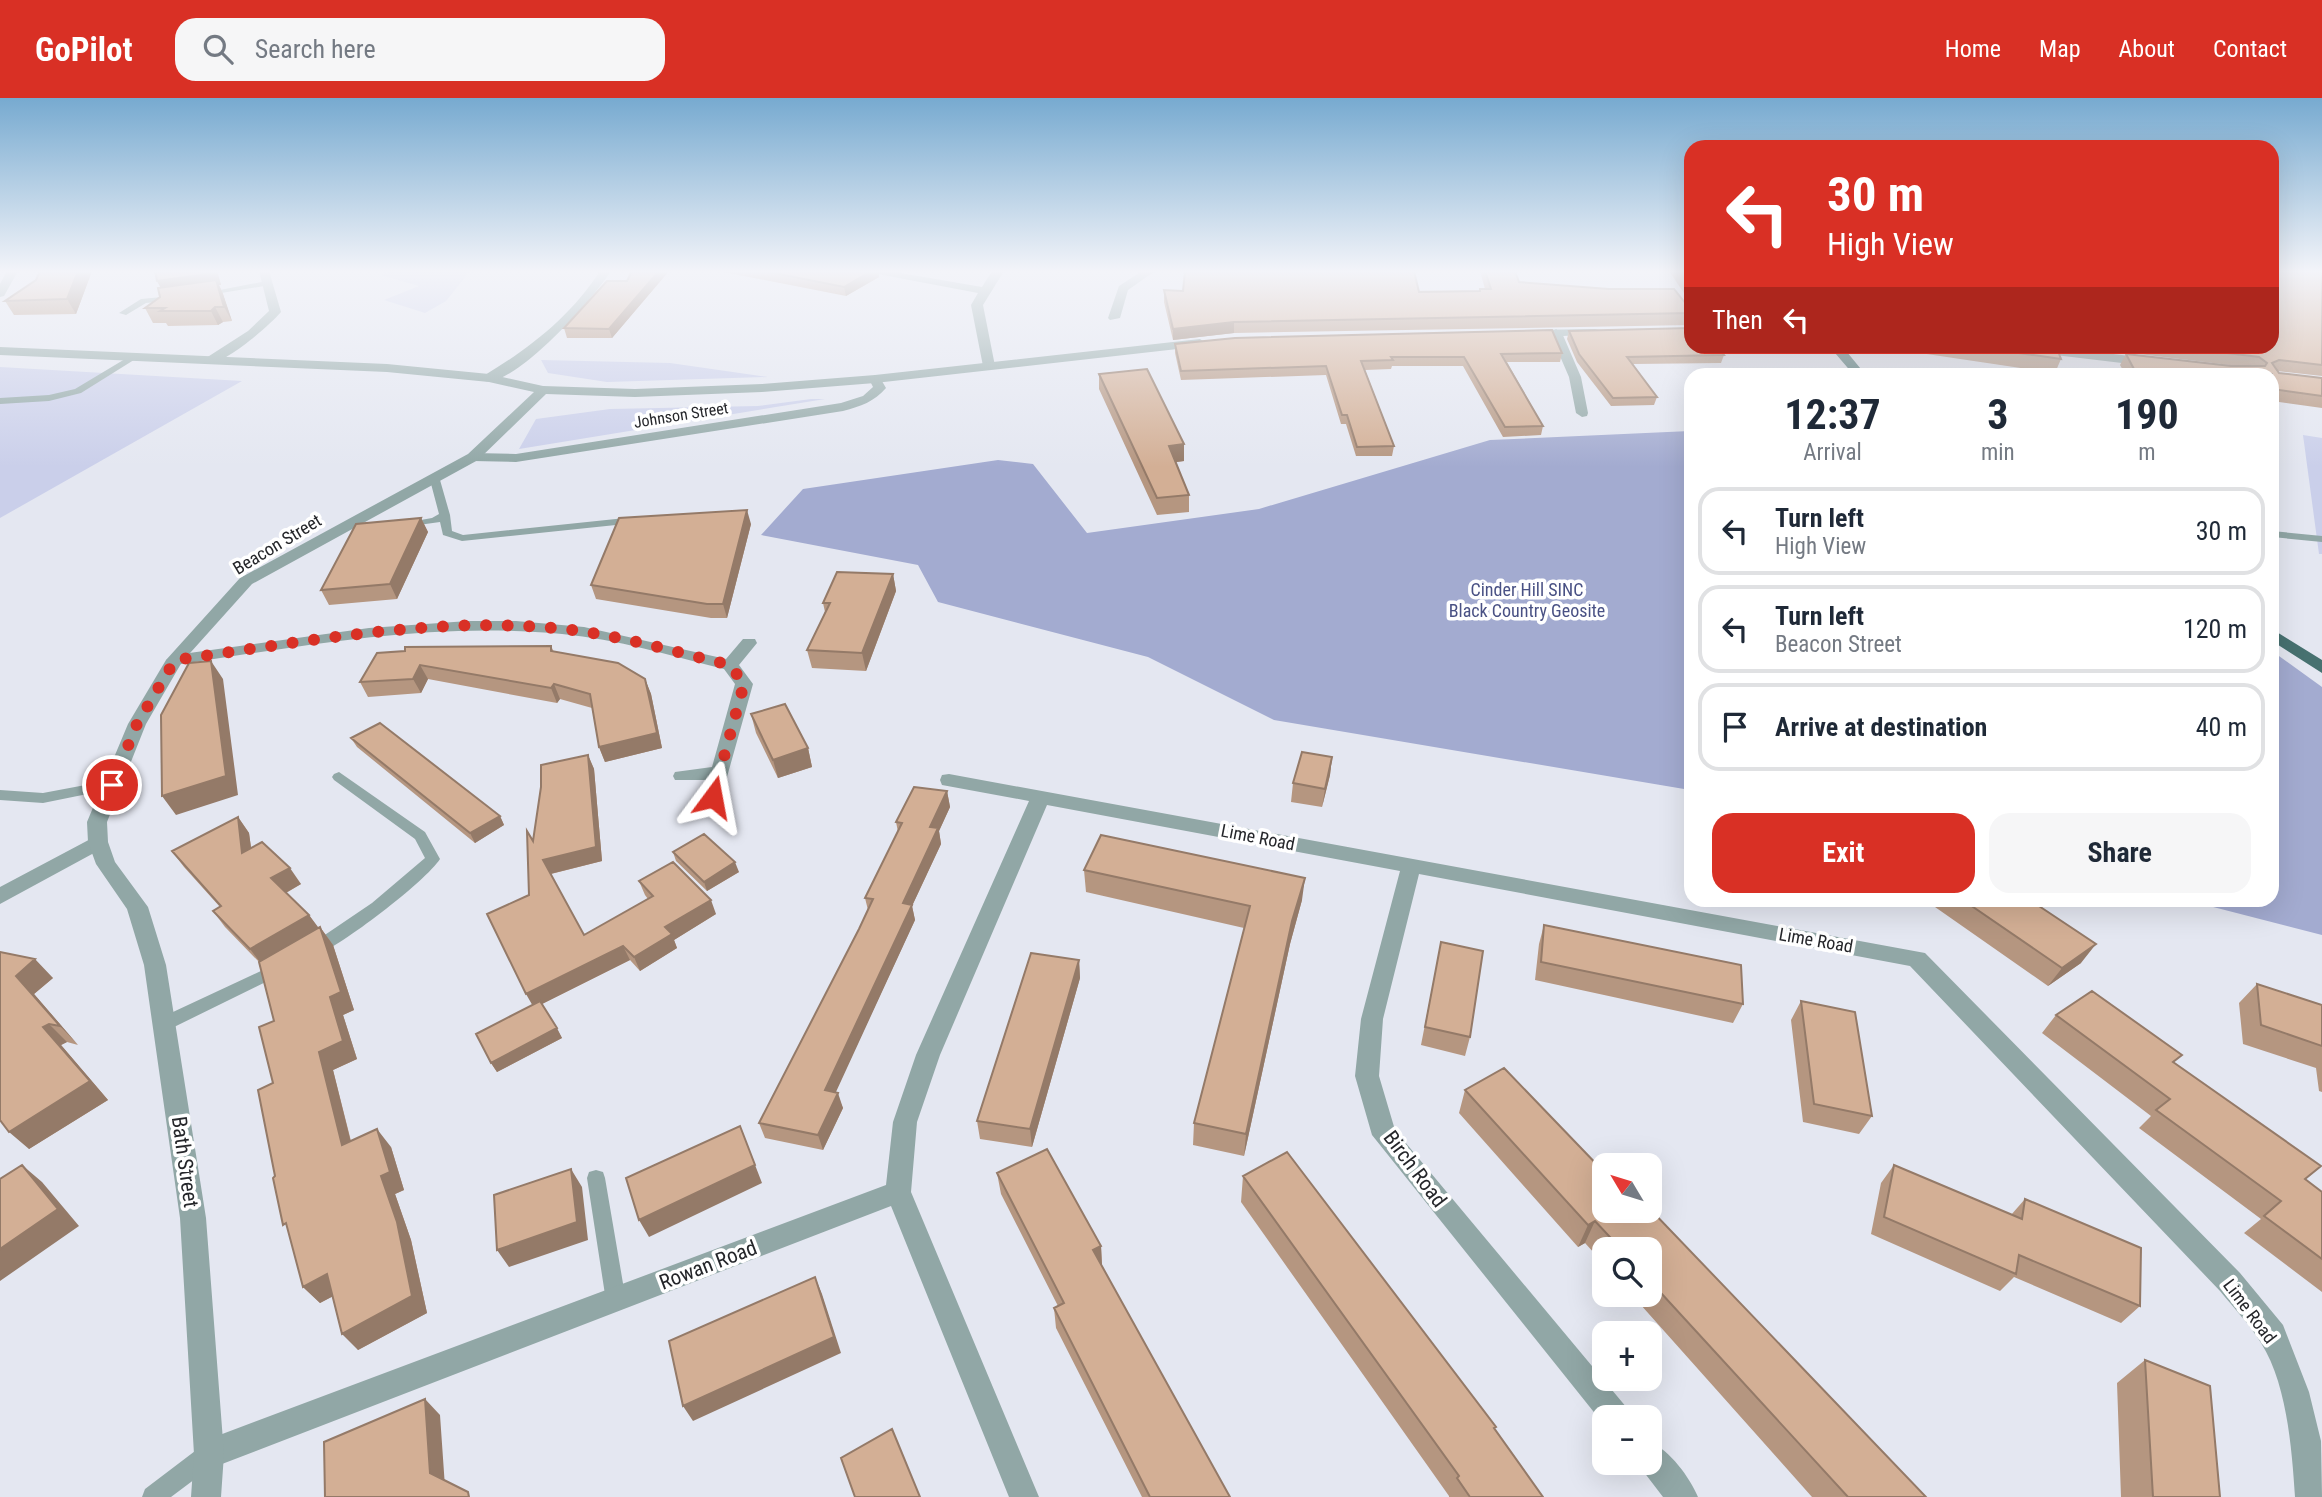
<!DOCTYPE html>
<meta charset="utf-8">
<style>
body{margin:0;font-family:"Roboto Condensed",sans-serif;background:#f6f6f7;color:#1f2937;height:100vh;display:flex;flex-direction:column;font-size:26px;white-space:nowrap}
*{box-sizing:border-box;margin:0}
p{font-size:23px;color:#747a83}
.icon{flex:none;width:38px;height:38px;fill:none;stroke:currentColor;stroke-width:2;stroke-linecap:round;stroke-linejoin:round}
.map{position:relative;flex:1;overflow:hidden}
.sheet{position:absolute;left:1684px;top:270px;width:595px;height:539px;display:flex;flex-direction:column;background:#fff;border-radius:21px;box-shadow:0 7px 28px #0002}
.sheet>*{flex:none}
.banner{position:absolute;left:1684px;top:42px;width:595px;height:214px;border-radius:21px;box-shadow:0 7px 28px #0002;background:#d93025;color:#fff;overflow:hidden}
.needle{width:46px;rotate:308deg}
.controls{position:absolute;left:1592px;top:1055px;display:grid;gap:14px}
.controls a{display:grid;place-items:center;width:70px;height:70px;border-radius:14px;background:#fff;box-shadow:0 7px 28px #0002;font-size:35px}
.pin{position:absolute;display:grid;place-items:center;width:60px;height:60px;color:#fff;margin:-30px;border:4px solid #fff;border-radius:50%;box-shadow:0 2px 7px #0007}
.me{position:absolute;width:77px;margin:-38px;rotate:13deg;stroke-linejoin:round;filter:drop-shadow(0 0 5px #0008)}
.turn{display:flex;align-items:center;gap:24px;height:147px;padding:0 28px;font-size:32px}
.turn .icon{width:91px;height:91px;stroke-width:2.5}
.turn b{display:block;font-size:49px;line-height:60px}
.then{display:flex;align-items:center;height:66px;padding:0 28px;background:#0003;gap:14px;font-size:26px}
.eta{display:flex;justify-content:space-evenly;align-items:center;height:119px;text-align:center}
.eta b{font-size:42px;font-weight:700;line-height:49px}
.primary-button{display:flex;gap:14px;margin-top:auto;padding:14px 28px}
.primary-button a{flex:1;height:80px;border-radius:21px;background:#d93025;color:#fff;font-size:28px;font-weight:700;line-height:80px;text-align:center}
.primary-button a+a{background:#f6f6f7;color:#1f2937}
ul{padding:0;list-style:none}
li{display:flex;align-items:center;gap:21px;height:88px;margin:0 14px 10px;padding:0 14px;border:4px solid #e0e1e3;border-radius:21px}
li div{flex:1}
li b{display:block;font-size:26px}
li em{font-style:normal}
header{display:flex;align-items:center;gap:42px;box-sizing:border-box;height:98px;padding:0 35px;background:#d93025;color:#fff}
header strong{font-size:33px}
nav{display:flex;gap:38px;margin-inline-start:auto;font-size:24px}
.search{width:490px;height:63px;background:#f6f6f7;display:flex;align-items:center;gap:18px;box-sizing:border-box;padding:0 24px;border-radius:21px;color:#747a83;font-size:26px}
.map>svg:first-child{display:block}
</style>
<header>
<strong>GoPilot</strong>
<div class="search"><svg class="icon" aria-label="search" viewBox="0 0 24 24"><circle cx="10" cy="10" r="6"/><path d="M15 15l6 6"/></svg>Search here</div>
<nav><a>Home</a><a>Map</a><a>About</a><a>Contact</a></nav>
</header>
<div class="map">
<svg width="2322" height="1399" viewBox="0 0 2322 1399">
<rect width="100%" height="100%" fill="#e4e7f1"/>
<path fill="#cacfea" d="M390,173H470L446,203L425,215L384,202L419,188L381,177Z
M541,262L670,265L768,279L607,284L548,275Z
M0,269L242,283L0,420Z
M811,301H825L519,351L536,321L610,311L758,308Z
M2303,337L2322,340V456H2319Z"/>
<path fill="#a3abd0" d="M1690,333V692L1274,622L1148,559L938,504L918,467L761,437L803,391L998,362L1033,366L1087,435L1259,411L1490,342Z
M2272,553L2322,589V837L2186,802H2272Z"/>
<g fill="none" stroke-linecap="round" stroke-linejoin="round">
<path fill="#91a7a6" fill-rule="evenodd" d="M267,183L271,185L270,187L203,198L199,196Z
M173,198L177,200L176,202L146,205L126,217L119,215L141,201Z
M130,258L137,260L81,295L49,303L0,306V300L49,297L75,291Z
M435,379L440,382L450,417L452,433L463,437L635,419L640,422L635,425L462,443L443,437L440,424L404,429V425L432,420L439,416L430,382Z
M2272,433L2322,438V444L2272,439Z
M339,674L425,734L440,761C426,783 340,849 316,857L310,855L308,851L310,847L372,805L425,760L415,741L334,682L332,679L334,676Z
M112,682L119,687L117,690L43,705L0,702V692L43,695Z
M280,864L286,866L288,870L286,874L170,931L164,933L158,931L156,926L158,921Z
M596,1072L603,1074L605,1080L626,1203L623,1210L616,1213L609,1210L606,1203L587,1080L589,1074Z
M207,1347L215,1350L218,1358L215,1366L171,1399H142L145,1391L199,1350Z"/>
<path fill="#91a7a6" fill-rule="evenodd" d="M7,173H18L4,198L0,199V186Z
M259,173H269L281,214C269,228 223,268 206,266V260L248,233L269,213Z
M600,173H611C594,200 516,288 485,283V277C530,250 571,218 600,173Z
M862,173H889L982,189L992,173H1004L983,207L995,268L993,271L983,268L971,207L978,195Z
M1142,173H1155L1128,192L1120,220L1110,222L1108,220L1119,188Z
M1556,231L1562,235L1581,279L1588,315L1587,318L1582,319L1576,315L1569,279L1550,235Z
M875,277L879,278L886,290C874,304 861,308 843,313L516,364L473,363L466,359L473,355L516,356L841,305L863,298L873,289L869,281Z
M468,523H516L584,529L726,561L743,541H755L757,545L739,567L753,586L720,704H706L703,699L708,682H675L673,678L675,674L712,669L735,586L724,571C671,558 617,541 562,536C433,523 303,548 175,567L166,562L175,557L369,530Z
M949,676L1925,855L2240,1175L2283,1227L2309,1294L2321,1343L2322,1399H2295C2292,1353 2287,1285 2261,1245C2250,1227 2234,1210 2220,1193L1910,868L1419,776L1383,921L1379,978L1395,1032L1627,1310L1631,1320H1605V1328L1372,1037L1355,978L1361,921L1400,773L1047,707L940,957L917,1024L911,1094L1039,1399H1009L891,1108L209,1371L198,1367L194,1356L198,1345L209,1341L886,1087L893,1024L916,957L1029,703L942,687L940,682L942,677Z
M98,737L105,739L108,744L105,749L0,806V789Z
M1650,1344C1670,1352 1690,1380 1698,1399H1663L1637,1365H1650Z"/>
<path fill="#91a7a6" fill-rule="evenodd" d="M1595,231L1599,232V236L1527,240L1521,236L1527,232Z
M1200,241L1206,245L1204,248L875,285L762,294L635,299L546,296L478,362L252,486L182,564L146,626L107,724L108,744L115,764L148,809L166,867L206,1120L224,1356L221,1399H191L194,1356L180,1120L144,867L127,811L96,766L88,744L87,724L128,626L166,562L240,480L468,356L534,294L489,284L387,274L0,257V249L387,266L489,276L543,288L635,291L762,286L875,277Z
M2006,248H2046L2147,260L2153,264L2147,268L2012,252Z"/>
<path fill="#477170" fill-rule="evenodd" d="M1829,248H1842L1865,276H1853Z
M2272,531L2322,562V575L2272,543Z"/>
</g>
<path fill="#b59680" d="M40,173H92L76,216L14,217L5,203L36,182Z
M155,173H217L221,187H219L223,196L232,223L223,224L218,227L168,228L166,225H153L145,210L160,199L161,190L157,183Z
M632,173H669L612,240H567L564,230L627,183Z
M718,173H878L879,179L846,198Z
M1480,173H1515L1519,184L1690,211V227L1234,235L1173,242L1164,204V192L1479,193L1480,191H1485Z
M1669,173H1690V204Z
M2322,173V278L2277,273L2279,275L2322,280V310L2272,303V276H2125L2120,267L2126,256L2238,268L2114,253L2111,248H2272Z
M1569,233L1724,257L1721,265L1633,266L1657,299L1654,307L1611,308L1577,264L1567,241Z
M1175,246L1562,255L1560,264H1507L1543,328L1541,337L1503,339L1463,268H1392L1391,271L1365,272L1394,348L1392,358H1356L1346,326H1341L1326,277L1181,282L1175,255Z
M2056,248L2061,261L2055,275L1873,248Z
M1099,276L1184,346V363L1176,364L1189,397V414L1157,417L1099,291Z
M421,420L428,434L397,501L329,507L321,492Z
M751,426L727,520H711L596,501L591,487Z
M893,476L896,493L866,573L812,570L807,552L825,514L823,505Z
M551,548L554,554L645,581L651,596L662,650L605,664L599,649L592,610L560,601L557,605L428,581L421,595L368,599L360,584L377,555Z
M751,616L808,650L812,669L778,680L756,635Z
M351,640L500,718L504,727L475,745L357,649Z
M588,657L594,671L602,763L551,776L584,837L648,801L645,797L639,783L716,816L674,842L677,850L640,873L630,862L542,906L562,940L497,974L491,965L532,907L529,797Z
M1332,659L1330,677L1322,709L1291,704L1293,685Z
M947,693L950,709L939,733L941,746L912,808L915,822L835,994L843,1010L823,1052L765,1040L759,1025L859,831L868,812L865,800L898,734L896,724Z
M238,719L249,735L251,750L301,786L286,795L309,817L318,830L320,829L333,847L354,912L343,917L357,961L333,972L351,1043L391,1049L404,1092L395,1096L411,1142L427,1215L358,1252L333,1198L320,1205L303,1189L275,1078L273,985L274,923L259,864L225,829L213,813L220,809L184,769L172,753Z
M673,754L739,774L707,793L676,763Z
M1084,772L1302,802L1290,846L1244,1058L1193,1047L1194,1025L1244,830L1086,794Z
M1925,802H2030L2081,865L2048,888Z
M1544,827L1743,906L1733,925L1535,882L1539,846Z
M1441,844L1470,939L1465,958L1421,947Z
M0,854L53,880L34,896L78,947L67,944L61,947L108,1002L29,1051Z
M1079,862L1080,880L1032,1049L980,1041L977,1023Z
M2257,886L2322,907V994L2319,993L2316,970L2243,946L2239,905Z
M1801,903L1872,1018L1859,1036L1803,1024L1791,922Z
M2056,917L2175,965L2305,1081L2322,1094V1194L2244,1135L2261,1121L2139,1030L2151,1018L2042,935Z
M1504,970L1605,1075V1113H1650V1111L1926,1399H1812L1632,1197H1650V1152H1605V1167L1585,1145L1578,1149L1459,1015L1465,992Z
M1894,1067L2011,1117L2025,1101L2140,1208L2121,1225L2014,1179L2000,1193L1871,1136L1881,1085Z
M997,1075L1101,1148L1102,1168L1230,1399H1142L1056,1230L1054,1210L1058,1208L1001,1096Z
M1243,1078L1496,1329L1495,1332L1543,1399H1449V1398L1241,1104Z
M2145,1262L2220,1399H2121L2117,1285Z"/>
<path fill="#947a68" d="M78,173H92L76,216L67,201Z
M217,173L221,187H219L223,196L232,223L224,209L164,195L157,183Z
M659,173H669L612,240L609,231Z
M871,173H878L879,179L846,198L844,189Z
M215,209L223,224L218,227L211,213Z
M1234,224V235L1173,242V231Z
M1184,346V363L1169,365V348Z
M747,412L751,426L727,520L723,506Z
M421,420L428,434L397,501L390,486Z
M893,476L896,493L866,573L862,555Z
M211,563L223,581L238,697L176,717L162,698Z
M420,567L428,581L421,595L413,581Z
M645,581L651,596L662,650L605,664L599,649Z
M554,586L560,601L557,605L551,590Z
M808,650L812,669L778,680L773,662Z
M588,657L594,671L602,763L550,776L543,762Z
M1332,659L1330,677L1322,709L1325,691Z
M947,693L950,709L939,733L941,746L912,808L915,822L830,1007L825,992L903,805L930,729Z
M500,718L504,727L475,745L470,735Z
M238,719L249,735L254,771L242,755Z
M735,764L739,774L707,793L704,784Z
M290,770L301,786L282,797L271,780Z
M1305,780L1302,802L1290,846L1244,1058L1246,1036L1292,823Z
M711,802L716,816L674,842L677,850L640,873L634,859L665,829Z
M309,817L321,833L262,867L250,851Z
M320,829L333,847L354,912L343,917L357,961L333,972L356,1065L342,1047L319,954L330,899Z
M2096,846L2081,865L2048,888L2062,870Z
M623,848L630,862L534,910L526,896Z
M35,861L53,880L34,896L78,947L60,928L16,878Z
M1079,862L1080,880L1032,1049L1030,1031Z
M49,926L67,944L61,947L108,1002L29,1051L9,1034L43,929Z
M557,930L562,940L497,974L491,965Z
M838,995L843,1010L823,1052L818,1037Z
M740,1028L762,1085L649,1139L639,1122Z
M377,1031L391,1049L404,1092L395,1096L411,1142L427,1215L358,1252L342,1236L381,1078Z
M22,1067L42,1084L79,1128L0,1183V1151Z
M571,1071L582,1089L588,1142L509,1169L497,1152Z
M1595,1123L1585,1145L1578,1149L1588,1127Z
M1101,1148L1102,1168L1093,1152Z
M327,1176L343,1193L320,1205L303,1189Z
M815,1179L822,1196L841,1255L693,1323L683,1308Z
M425,1301L440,1317L445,1389L430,1375Z"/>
<path fill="#d3af95" stroke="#947a68" stroke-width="2" d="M40,173H78L67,201L5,203L36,182Z
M155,173H214V175L157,183Z
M632,173H659L609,231L564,230L607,183H627Z
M764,173H871L844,189Z
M1185,173H1414L1419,194L1480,193V191H1491L1485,173H1515L1519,184L1609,191H1674L1690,211V215L1234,224L1173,231L1164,192L1183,193Z
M1684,173H1690V182Z
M2272,173H2322V267L2279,262L2272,265L2279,275L2322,280V298L2272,291V276H2145L2144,275L2135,273L2126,256L2231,268H2265L2267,265L2259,259L2171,248H2272Z
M216,182L224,209H215L211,213H160L165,210H145L160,199L158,190Z
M1690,230V248H1717L1724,257L1627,259L1657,299L1613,300L1579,256L1569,233Z
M1552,232L1562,255L1501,256L1543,328L1505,329L1464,259H1391L1393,262L1361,263L1394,348L1357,349L1347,317H1342L1326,268L1181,273L1175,246L1235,240Z
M1970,248H2056L2061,261Z
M1147,271L1184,346L1169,348L1189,397L1157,400L1099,276Z
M747,412L723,506H707L591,487L619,420Z
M421,420L390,486L321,492L356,426Z
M837,474L893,476L862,555L807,552L830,505H823Z
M551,548V553L618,565L645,581L657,635L599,649L590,596L554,586L551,590L420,567L413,581L360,584L377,555L405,553V549Z
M211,563L226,678L162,698L161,617L189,565Z
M785,606L808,650L773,662L751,616Z
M380,625L500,718L470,735L351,640Z
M1302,654L1332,659L1325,691L1293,685Z
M588,657L596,749L543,762L584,837L653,798L639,783L673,764L711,802L665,829L672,836L634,859L623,848L526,896L487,816L529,797L527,733L533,743L541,689V667Z
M914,689L947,693L930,729L938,730L903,805L912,807L825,992L838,995L818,1037L759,1025L859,831L873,801L865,800L902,725L896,724Z
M238,719L242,755L262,744L290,770L271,780L309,817L250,851L213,813L221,808L172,753Z
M704,736L735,764L704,784L673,754Z
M1101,737L1305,780L1292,823L1246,1036L1194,1025L1250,808L1084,772Z
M1963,802H2030L2096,846L2062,870Z
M1544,827L1741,867L1743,906L1541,864Z
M320,829L341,894L330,899L343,943L319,954L342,1047L377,1031L390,1074L381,1078L397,1124L412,1198L342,1236L327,1176L303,1189L286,1125L283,1127L273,1080L275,1078L258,992L273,985L259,929L274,923L259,864Z
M1441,844L1483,853L1470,939L1425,929Z
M0,854L35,861L16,878L60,928L49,926L43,929L90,983L9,1034L0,1022Z
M1031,855L1079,862L1030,1031L977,1023Z
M2257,886L2322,907V948L2261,927Z
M2092,893L2182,957L2173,964L2321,1068L2305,1081L2322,1094V1161L2264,1118L2281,1103L2156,1012L2170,1001L2056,917Z
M540,903L557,930L491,965L476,936Z
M1801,903L1855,914L1872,1018L1814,1006Z
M1504,970L1605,1075V1113H1650V1111L1926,1399H1848L1650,1183V1152H1622L1595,1123L1588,1127L1465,992Z
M740,1028L755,1067L639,1122L626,1080Z
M1047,1051L1101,1148L1093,1152L1230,1399H1150L1054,1210L1064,1205L997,1075Z
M1287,1054L1496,1329L1494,1330L1543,1399H1470L1457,1380L1459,1378L1243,1078Z
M22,1067L58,1111L0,1151V1081Z
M1894,1067L2022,1121L2025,1101L2141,1150L2140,1208L2019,1157L2016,1176L1884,1119Z
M571,1071L577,1124L497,1152L494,1097Z
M815,1179L834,1239L683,1308L669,1243Z
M2145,1262L2210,1288L2220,1399H2153Z
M425,1301L430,1375L468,1394L469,1399H325L324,1344Z
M892,1331L920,1399H855L841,1360Z"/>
<linearGradient id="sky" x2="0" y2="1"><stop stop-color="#77aad0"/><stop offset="0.47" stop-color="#f3f4f9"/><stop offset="1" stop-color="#f3f4f9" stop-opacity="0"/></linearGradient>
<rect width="2322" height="369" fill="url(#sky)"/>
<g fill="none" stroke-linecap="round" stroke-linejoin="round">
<path stroke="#d93025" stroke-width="12" stroke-dasharray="0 21.6" d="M112,687L137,626L175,562C300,545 436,517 563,531C619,537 675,554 730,567L744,586L713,699"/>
</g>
<g text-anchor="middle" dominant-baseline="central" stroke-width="7" stroke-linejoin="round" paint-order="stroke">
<g font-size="16" fill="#25262a" stroke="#fff">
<text transform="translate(681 317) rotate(-9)">Johnson Street</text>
</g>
<g font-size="18" fill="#25262a" stroke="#fff">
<text transform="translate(277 446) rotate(-31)">Beacon Street</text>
<text transform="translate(1258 739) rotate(11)">Lime Road</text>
<text transform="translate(1816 842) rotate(10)">Lime Road</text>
<text transform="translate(2250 1213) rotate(53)">Lime Road</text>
</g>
<g font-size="18" fill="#495184" stroke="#fff">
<text x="1527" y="491">Cinder Hill SINC<tspan x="1527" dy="21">Black Country Geosite</tspan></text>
</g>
<g font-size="21" fill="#25262a" stroke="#fff">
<text transform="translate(185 1064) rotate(82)">Bath Street</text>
<text transform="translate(1415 1071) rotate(53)">Birch Road</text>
<text transform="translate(708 1167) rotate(-21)">Rowan Road</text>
</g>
</g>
</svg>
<div class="controls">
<a><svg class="needle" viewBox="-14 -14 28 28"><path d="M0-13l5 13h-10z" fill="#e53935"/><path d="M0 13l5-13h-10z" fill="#747a83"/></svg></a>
<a><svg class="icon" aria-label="search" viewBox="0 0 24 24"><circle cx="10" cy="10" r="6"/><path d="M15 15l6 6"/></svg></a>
<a>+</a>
<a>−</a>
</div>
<div class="pin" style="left:112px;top:687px;background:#d93025"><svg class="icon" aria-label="arrive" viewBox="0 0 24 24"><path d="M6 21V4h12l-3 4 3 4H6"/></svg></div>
<svg class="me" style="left:713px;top:699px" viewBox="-20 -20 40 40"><path d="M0-17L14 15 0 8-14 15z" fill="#d93025" stroke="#fff" stroke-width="4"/></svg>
<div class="banner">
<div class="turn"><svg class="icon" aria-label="left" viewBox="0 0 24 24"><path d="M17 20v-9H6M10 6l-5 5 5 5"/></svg><div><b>30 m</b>High View</div></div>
<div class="then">Then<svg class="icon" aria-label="left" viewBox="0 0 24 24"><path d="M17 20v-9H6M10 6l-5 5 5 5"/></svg></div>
</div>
<section class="sheet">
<div class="eta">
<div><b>12:37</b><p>Arrival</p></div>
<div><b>3</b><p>min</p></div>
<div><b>190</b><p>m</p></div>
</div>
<ul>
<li><svg class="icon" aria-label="left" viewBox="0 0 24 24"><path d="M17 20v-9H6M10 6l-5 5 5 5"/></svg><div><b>Turn left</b><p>High View</p></div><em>30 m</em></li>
<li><svg class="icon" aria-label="left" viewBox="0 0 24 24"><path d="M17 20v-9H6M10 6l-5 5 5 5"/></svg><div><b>Turn left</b><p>Beacon Street</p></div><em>120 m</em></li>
<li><svg class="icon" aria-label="arrive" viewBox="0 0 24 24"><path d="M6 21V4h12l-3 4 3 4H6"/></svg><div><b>Arrive at destination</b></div><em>40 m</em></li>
</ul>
<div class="primary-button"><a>Exit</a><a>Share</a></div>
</section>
</div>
